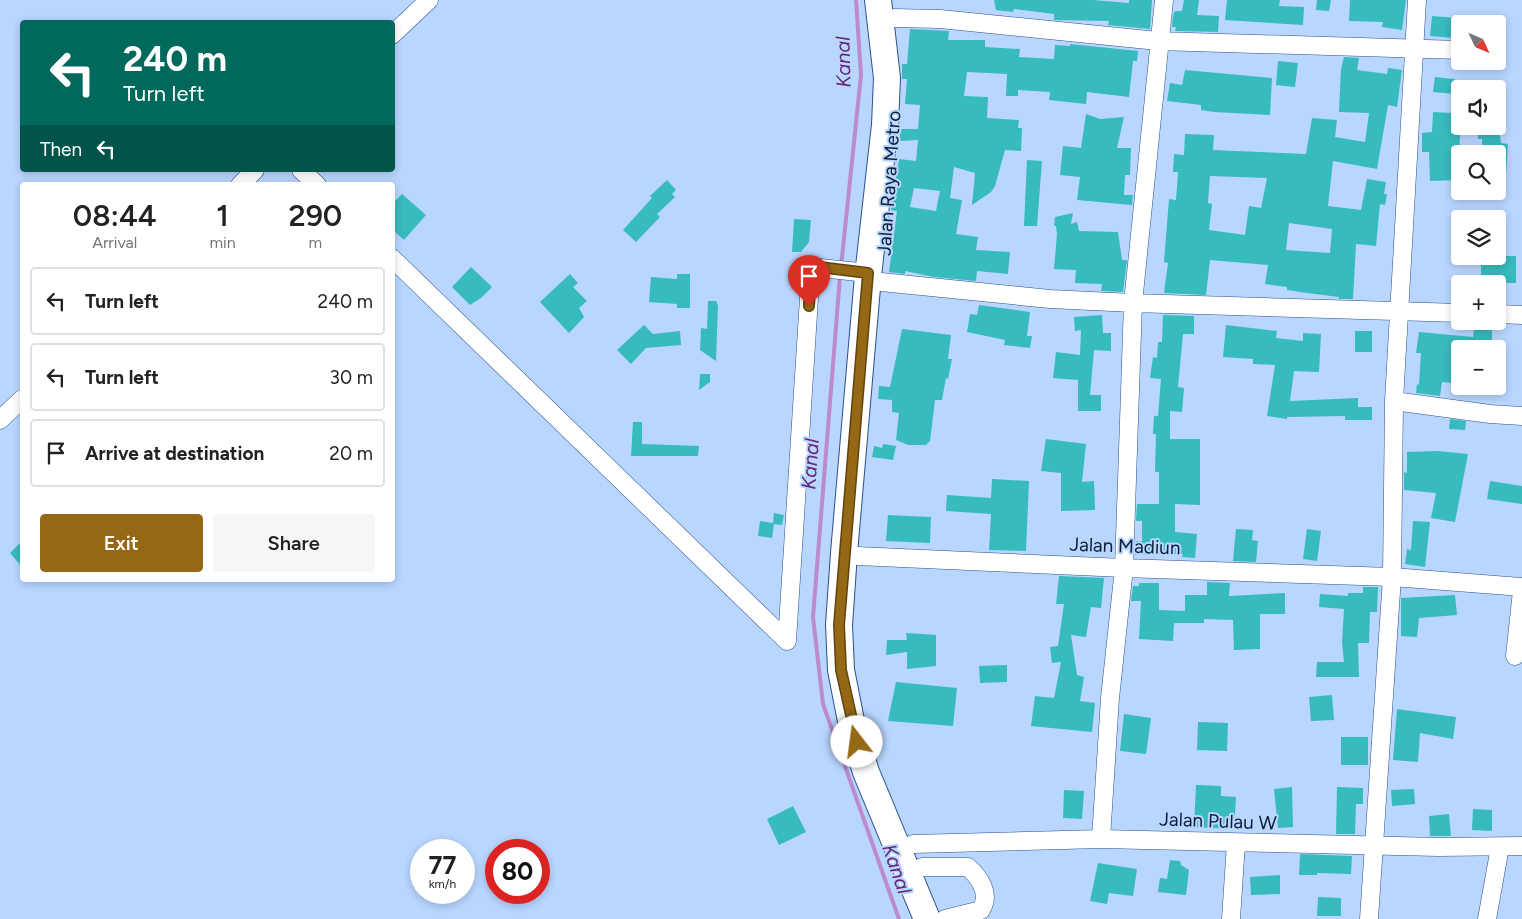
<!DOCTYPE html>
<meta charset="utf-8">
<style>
body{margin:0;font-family:Figtree,sans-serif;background:#f6f6f6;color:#222;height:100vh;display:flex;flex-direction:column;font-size:19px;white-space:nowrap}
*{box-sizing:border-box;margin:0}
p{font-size:16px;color:#767676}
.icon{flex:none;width:28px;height:28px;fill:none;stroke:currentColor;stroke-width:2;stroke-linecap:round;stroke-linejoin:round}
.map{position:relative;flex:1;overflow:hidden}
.details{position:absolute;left:20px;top:182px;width:375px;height:400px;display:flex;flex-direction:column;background:#fff;border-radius:5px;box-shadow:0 2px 8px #0003}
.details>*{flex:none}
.banner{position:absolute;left:20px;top:20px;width:375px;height:152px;border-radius:5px;box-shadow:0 2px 8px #0003;background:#00695c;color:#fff;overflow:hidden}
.needle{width:32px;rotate:134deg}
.tools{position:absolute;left:1451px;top:15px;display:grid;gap:10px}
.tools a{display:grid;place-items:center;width:55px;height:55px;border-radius:5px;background:#fff;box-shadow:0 2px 8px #0003;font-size:25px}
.speed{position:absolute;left:410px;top:839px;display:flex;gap:10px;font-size:25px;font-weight:700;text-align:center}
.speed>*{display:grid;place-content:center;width:65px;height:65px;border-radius:50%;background:#fff;box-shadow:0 2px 8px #0003;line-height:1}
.speed small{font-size:12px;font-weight:400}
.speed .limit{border:8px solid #d22;background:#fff;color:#111}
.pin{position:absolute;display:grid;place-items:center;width:42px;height:42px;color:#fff;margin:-51px -21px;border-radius:50% 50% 50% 0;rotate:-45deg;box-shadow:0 0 5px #0007}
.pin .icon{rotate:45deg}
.me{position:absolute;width:55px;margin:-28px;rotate:345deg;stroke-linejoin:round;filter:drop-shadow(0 0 4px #0008)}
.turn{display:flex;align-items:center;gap:18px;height:105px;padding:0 20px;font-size:22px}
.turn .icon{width:65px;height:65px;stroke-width:2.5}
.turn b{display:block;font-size:35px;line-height:42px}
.then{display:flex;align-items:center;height:48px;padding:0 20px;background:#0003;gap:10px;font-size:19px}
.eta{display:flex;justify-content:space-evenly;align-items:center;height:85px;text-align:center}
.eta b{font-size:30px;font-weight:600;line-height:35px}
.cta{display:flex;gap:10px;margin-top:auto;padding:10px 20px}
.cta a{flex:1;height:58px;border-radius:5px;background:#956815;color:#fff;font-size:20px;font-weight:600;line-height:58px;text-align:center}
.cta a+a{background:#f6f6f6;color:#222}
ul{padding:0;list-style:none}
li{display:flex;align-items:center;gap:15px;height:68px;margin:0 10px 8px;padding:0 10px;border:2px solid #e0e0e0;border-radius:5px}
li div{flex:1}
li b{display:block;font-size:19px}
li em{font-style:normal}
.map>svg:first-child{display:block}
</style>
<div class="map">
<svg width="1522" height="919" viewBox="0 0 1522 919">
<rect width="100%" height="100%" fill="#b9d6ff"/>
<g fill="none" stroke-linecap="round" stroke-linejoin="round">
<path stroke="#bc8ace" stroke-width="4" d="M841,267L861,75L856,0
M840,276L813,617L823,704L899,919"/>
</g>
<path fill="#37bbbd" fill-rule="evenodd" d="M994,0H1093L1129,3V0H1152L1150,29L1108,25L1109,21L1054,20V14L1014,9L1013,12L996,10Z
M1184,0H1199L1197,15L1219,16L1218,32L1175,31L1176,27H1172L1173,15L1175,11H1182Z
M1227,0H1280L1279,6L1304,7L1303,25L1225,20Z
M1317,0H1331L1329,11L1316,10Z
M1350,0H1406L1402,30L1382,27L1383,22L1349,21Z
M1432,16L1456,18L1454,38L1430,36Z
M910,29L949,31L948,40H985V47L1020,49L1019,57L1054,59L1055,45L1070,46V44L1138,51L1137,61H1133L1129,97L1087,92L1086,104L1049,100L1050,92L1018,90V96H1006L1007,74L967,72L964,96L988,97L987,118L1019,120L1018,128H1022L1021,151L1005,150L995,186L991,192L972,205L975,173L954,167L950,198L962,200L956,234L978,237L976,250L1010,252L1008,274L977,271L976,281L934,277L905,271V274L889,272L897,211L891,210L899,159L916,161L918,140L900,141V129H918L920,105L905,104L907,79H902V64H907ZM914,188L940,191L936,211L910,207Z
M1344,57L1359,58L1357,70L1387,74L1388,68L1402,70L1397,107L1388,105L1377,169L1333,161L1328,206L1361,210L1367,179L1386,182L1384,194H1387L1385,205L1380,204L1376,246L1356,244L1353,299H1339V297L1307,293L1287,290V287L1265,284L1268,265L1210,260L1206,295L1164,293L1168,263L1164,262L1169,199L1176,200L1178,172H1173L1174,154L1184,155L1185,134L1214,135L1213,150L1306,154L1312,118L1337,120L1335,137L1365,142L1369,113L1339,112L1341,69ZM1210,176L1267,178L1261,208L1249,206L1245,235L1209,230L1212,204L1208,203ZM1289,223L1332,229L1330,253L1286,250Z
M1278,61L1298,63L1295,87L1276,85Z
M1185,70L1272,78L1270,115L1214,112L1201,110V105L1167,101L1170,83L1182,85Z
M1435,77L1455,79L1454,94L1433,92Z
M1433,112L1452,113L1451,133H1460L1458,180L1430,181L1429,152H1422V133L1432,132Z
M1086,114L1100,119L1124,117L1117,148H1131L1130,175H1125L1124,195H1133L1132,205L1077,200L1080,177L1060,175L1063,146L1081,148Z
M1478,126H1499L1501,143L1508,144L1506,176L1498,175V154H1482V139H1478Z
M1027,160L1042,161L1037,226H1024Z
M667,180L676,190L672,194L675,197L657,214L660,217L636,242L623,230L652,198L650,196Z
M402,194L426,215L404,240L392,229V204Z
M1073,213L1071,224L1077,222L1079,231L1118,232L1122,260H1127L1123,292L1101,291L1102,284L1075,283L1076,270L1054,269L1057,234L1056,226H1054L1055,217Z
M794,219L811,220L809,242L801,252H792Z
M1481,256H1516V283H1481Z
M471,267L492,287L481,298L470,305L452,287Z
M570,274L578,283L573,287L587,301L579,308L584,317L569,333L540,302Z
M677,274H690V308H677V304L649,302L651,277L677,279Z
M708,301H716L718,306L716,361L700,350L701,328L707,329Z
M979,305L1030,312L1027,336H1032L1030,348L1004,345L1005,340L967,332L970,314L977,315Z
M1102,315L1103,333H1111V351L1094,350L1090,395H1101V411H1078V380L1053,378L1056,352L1080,355L1081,330L1075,331L1074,317Z
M1163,315L1194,316V334H1183L1178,387L1184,388L1182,412L1170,411V439H1200V505L1175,504V532L1197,534L1195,558L1182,557L1183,554L1135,555L1136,541H1142V521H1136L1137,504H1159V472H1155L1156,434H1153L1154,416H1158L1161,379L1150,378L1153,357L1157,358L1158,342H1162Z
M1475,322L1492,324V349H1455L1453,383L1442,382L1440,396L1416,393L1417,384L1419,385L1421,353H1416L1419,332L1473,337Z
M644,325L653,334L680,331L681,345L646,348L631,364L617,350Z
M1226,325L1277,331L1276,338L1303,341V333L1321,334L1319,372L1294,371L1290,401L1358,398V407H1372V420H1345V416L1287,417V419L1267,416L1275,365L1253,364V359L1223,357Z
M902,329L951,335L948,359H952L948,379L946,378L942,400H935L930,441L926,445H908L896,440L899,413L892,412V400L878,399L879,386L890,387Z
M1355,331H1372V352H1355Z
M700,374H710V382L699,390Z
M1450,419L1466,421L1465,430L1449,429Z
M633,422H642V444L699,446L698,456H631Z
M1046,439L1086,444L1082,482L1094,481L1095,510L1061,511V473L1041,471Z
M883,444L896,446L893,460L872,457L874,446L882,448Z
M1437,451L1468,454L1455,522L1431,518L1436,493L1404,490V472L1407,473V452Z
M992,479L1029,481L1026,551L989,550L991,514L946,511L947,495L991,498Z
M1490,481L1522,486V504L1487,499Z
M774,513L784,515L782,525L774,524L772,538L758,536L760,521L773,523Z
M888,515L931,517L930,543L886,541Z
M1413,521L1430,522L1425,567L1405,564L1407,549L1411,550Z
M1236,529L1253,530L1252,540L1258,541L1256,562L1233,561Z
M1307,529L1321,531L1317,561L1303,559Z
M22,541V567L10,553Z
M1059,576L1104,578L1101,608L1091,607L1086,637L1071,635L1077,675L1084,677L1080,701L1095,703L1092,732L1031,726L1035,696L1054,698L1061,662L1052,663L1050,647L1058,646L1064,604H1056Z
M1207,582L1230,583L1229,596L1285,593V614H1260V649L1234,650L1233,620L1204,619V623H1174L1173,641L1139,639L1141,601H1131L1133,586H1139V583H1159V610L1185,611V595H1207Z
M1363,587H1378L1377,612H1370L1369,643H1358L1359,677H1316L1317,662H1344L1342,642L1344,609L1319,607L1320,594L1348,596V593H1363Z
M1455,595L1457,615L1419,618L1417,637L1401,636V598Z
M906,633L936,635V666L907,669V652L886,655L887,640H907Z
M1007,665V682L980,683L979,666Z
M896,682L957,688L953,726L888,721Z
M1332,695L1334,720L1311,721L1309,697Z
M1397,709L1456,717L1453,739L1420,733L1418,762L1393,760Z
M1124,714L1151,718L1146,754L1120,751Z
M1198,722L1228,723L1227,751L1197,750Z
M1341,737H1368V765H1341Z
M1196,785L1221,786V796L1236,797L1234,829L1194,827Z
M1292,787L1293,827L1278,828L1274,789Z
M1337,787L1363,788V804H1356L1355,834H1336Z
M1414,789L1415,804L1392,806L1391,790Z
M1064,790L1084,791L1082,819L1063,818Z
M793,806L806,832L779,845L767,819Z
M1473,809L1492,810V831L1472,830Z
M1449,814L1451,836H1430L1429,816Z
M1300,854L1352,856L1351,874L1317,873V875H1299Z
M1170,860L1180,861L1181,865L1189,870L1186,895L1158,892L1160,878L1167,879Z
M1098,863L1137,869L1133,896L1109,893L1107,904L1090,901Z
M1280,875V894L1251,895L1250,877Z
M1318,897L1341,898V916H1317Z"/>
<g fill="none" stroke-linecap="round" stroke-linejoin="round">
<defs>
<path id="minor" d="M894,18L940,19L1158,41L1460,50
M392,35L429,0
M301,170L317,185
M240,185L255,170
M392,258L787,641
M881,282L1050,299L1133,303L1460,313
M1498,314L1522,315
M1394,401L1490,414L1522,416
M0,420L22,399
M857,556L1124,568L1392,577L1522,587
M787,641L811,267L868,273
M1515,656L1522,591
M1101,839L1110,698L1124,568L1133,303L1164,0
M913,844L1101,839L1438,847L1522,846
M922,867H968C980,878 991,894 981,910L945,919
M1231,919L1236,843
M1369,919L1392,577L1394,401L1417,0
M1487,919L1500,847"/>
<path id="highway" d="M878,0L887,78L885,125L868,276L844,553L839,625L841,670L852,726L866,772L927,919"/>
</defs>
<use href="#minor" stroke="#28528d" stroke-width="19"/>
<use href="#highway" stroke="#28528d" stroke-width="28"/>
<use href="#minor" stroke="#fff" stroke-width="18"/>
<use href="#highway" stroke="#fff" stroke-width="26"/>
</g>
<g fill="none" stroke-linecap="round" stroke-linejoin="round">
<defs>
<path id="route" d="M809,306L811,266L868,273L839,625L841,670L857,742"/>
</defs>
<use href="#route" stroke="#61440e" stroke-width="12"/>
<use href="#route" stroke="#956815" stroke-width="9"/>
</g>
<g text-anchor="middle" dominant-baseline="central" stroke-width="4" stroke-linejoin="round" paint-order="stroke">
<g font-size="19" fill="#0d1f38" stroke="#b9d6ff">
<text transform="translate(889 183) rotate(-86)">Jalan Raya Metro</text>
<text transform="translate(1125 546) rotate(2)">Jalan Madiun</text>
<text transform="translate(1218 821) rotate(2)">Jalan Pulau W</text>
</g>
<g font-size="20" font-style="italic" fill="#632676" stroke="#b9d6ff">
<text transform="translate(843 62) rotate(-91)">Kanal</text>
<text transform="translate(810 464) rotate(-86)">Kanal</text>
<text transform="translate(897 869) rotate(71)">Kanal</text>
</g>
</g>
</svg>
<div class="tools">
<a><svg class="needle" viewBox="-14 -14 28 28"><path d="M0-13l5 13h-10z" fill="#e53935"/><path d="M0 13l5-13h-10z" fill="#767676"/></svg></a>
<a><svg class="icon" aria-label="sound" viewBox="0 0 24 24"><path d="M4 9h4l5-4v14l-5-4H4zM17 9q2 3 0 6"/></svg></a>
<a><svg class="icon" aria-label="search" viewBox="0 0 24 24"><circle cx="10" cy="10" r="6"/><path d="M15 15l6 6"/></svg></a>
<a><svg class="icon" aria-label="layers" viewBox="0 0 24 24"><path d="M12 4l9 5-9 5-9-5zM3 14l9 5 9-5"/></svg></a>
<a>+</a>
<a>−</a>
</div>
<div class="speed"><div>77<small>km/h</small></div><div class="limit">80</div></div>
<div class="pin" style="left:809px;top:306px;background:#d93025"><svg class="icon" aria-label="arrive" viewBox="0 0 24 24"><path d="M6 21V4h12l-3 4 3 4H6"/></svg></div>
<svg class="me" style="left:857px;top:742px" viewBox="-20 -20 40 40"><circle r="19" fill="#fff"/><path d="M0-13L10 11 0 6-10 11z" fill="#956815"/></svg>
<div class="banner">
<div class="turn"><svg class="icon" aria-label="left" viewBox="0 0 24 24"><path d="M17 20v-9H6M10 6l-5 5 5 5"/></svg><div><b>240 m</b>Turn left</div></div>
<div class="then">Then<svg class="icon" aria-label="left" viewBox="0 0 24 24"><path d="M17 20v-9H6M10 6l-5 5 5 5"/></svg></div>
</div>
<section class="details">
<div class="eta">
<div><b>08:44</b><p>Arrival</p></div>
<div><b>1</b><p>min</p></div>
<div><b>290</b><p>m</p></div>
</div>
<ul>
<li><svg class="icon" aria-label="left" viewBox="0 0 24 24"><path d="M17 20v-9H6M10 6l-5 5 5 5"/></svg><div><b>Turn left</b></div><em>240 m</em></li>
<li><svg class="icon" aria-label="left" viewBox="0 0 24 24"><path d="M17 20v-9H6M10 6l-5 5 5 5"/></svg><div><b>Turn left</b></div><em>30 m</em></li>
<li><svg class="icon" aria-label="arrive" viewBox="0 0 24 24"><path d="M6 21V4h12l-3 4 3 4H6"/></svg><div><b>Arrive at destination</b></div><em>20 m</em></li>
</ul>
<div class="cta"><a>Exit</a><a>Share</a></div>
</section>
</div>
